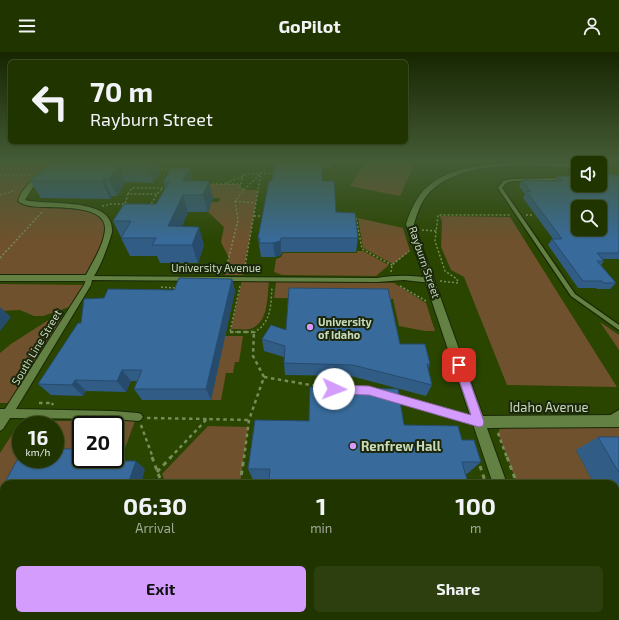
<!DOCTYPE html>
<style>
body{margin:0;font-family:"Exo 2",sans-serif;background:#2d3f0f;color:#f1f3f6;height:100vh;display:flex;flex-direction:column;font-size:15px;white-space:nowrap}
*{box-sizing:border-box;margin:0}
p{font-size:13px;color:#a2aa99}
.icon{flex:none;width:22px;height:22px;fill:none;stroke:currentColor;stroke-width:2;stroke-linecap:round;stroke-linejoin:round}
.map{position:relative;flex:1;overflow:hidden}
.sheet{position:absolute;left:0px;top:428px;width:619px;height:140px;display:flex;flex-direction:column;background:#203400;border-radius:12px 12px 0 0;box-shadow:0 1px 3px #0004,0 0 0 1px #3d4f22}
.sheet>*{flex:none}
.hud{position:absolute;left:8px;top:8px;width:400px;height:84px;border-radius:6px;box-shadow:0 1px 3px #0004,0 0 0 1px #3d4f22;background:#203400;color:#f1f3f6;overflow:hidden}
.fabs{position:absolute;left:571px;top:104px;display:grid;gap:8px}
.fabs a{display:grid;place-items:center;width:36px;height:36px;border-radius:6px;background:#203400;box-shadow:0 1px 3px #0004,0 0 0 1px #3d4f22;font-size:20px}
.speed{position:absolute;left:12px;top:364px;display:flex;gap:8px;font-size:20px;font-weight:700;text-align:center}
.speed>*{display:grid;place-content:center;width:52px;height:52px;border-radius:50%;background:#203400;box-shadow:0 1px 3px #0004,0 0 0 1px #3d4f22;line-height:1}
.speed small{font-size:10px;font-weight:400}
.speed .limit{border:2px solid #111;border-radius:6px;background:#fff;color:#111}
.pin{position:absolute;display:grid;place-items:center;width:34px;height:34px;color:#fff;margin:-17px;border-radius:8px;box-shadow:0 2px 6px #0006}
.me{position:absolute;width:44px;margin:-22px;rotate:92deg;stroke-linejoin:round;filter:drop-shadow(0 0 3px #0008)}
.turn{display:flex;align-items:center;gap:14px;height:84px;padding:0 16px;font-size:18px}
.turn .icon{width:52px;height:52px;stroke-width:2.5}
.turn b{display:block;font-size:28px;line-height:34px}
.eta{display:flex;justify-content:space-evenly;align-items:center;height:68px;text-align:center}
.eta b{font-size:24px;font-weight:700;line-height:28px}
.cta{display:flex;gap:8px;margin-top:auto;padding:8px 16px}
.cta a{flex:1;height:46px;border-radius:6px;background:#d49cfc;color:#111;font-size:16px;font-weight:700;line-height:46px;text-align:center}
.cta a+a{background:#2d3f0f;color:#f1f3f6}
header{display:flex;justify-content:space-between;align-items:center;height:52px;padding:0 16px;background:#203400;font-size:18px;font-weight:700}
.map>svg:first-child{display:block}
</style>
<header><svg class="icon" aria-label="menu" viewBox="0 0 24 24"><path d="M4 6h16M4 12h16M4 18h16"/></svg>GoPilot<svg class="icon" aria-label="person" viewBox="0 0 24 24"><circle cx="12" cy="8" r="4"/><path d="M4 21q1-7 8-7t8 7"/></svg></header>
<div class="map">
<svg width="619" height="568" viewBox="0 0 619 568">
<rect width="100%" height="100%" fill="#2a4500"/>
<path fill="#6f512d" d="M0,111H57L43,123L21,149L49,154L95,158L109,175L89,226H0Z
M365,111H415L400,144L350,134Z
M198,132H241L240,135L244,138H258L243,223H225L229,206L221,190L224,175L208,160L211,150H219L220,146H199Z
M440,164L510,165L617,335L507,333L464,225L451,218L441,195L442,170Z
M358,166L403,176L410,199L393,212L363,196Z
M357,199H363L389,213L376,224L282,223L274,220L276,207L281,205L283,201H357Z
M242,228L269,229C267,245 269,271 250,277C245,278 237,277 231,277Z
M276,230L394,231L426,251L435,279H425L399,274L393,247L274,246Z
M0,232L87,233L81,244L69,255L43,264H34L20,258L0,259Z
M67,266L15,351H0V301L11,292L50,267Z
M600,270L619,283V298Z
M225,284H243L239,310H235L233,321H226L221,348H211Z
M37,369H135L124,399H115V373H81V398L55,407V373H34Z
M208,374L248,375L240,432H166L162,422Z
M507,374H619V395L576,398L594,432H517L498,381L500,376Z
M13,381L21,382V407L26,432H4V475L0,495V401Z
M615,478H619V568H566L565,564H615Z
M0,536L4,537V564H34L33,568H0Z
M150,564H203L205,568H149Z"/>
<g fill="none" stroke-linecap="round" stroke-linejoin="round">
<defs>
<path id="service" d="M563,126L564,127L562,128L512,129L506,131L502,136L575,242L619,273V278L571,244L498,136L501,132L503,129L512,127Z
M393,342L478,367L480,368L481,370L480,372L478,373L393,348L391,347L390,345L391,343Z
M619,358V365L609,370L607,369L606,367L607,365Z"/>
<path id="pedestrian" d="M87,224L377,226C396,223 415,223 433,227L434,229L431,231L404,228L377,230L92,228L91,233L16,357L113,359L138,361L141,362L143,365L141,368L138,369L113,367L10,366L3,377L0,379V357H5L84,233Z"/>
<path id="minor" d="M54,111H60L33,135L25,148C47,154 115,144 112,180C110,189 97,226 89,229H0V223H86C93,209 104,193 105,177C106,154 63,156 47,155C38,155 25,155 18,149C23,132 41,122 54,111Z
M522,111L578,112V116C534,114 461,106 428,142C421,150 417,162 414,172L483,364L619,363V375L487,376L507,432H493L406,172C410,160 415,148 423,139C447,113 490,111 522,111Z
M598,111H605L600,114V111Z
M537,564H553L554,568H538Z"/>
</defs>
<use href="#service" stroke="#192807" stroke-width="2.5"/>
<use href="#pedestrian" stroke="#192807" stroke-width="2"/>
<use href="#minor" stroke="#192807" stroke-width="2"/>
<path stroke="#768d59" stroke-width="1.5" stroke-dasharray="2 2" stroke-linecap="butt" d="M610,111H619
M0,114L5,111
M157,117H173
M187,118L194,111
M0,123H30
M226,131L248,122L274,121
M208,132H241
M244,138L260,122
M128,142L132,136H163L157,142
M0,143L16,138
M235,149L256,151
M102,154L111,152H125L128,142H157L150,154
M526,163H533
M254,164H264
M353,165H356L362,197L392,213
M422,178L437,179
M0,206L42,160
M244,220L261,121L265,118L266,111
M391,220L392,213L409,199
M225,221L238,168L235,149L244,138L240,135L243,123
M440,229L458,231L457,227L445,219L435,189L438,163H510
M240,234L230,280H254
M400,234L426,249
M161,235L176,236
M254,281C257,278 261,276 263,273C272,262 271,247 272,235"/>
<path stroke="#768d59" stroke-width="2.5" stroke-dasharray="3.5 3.5" stroke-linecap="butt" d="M230,280H254
M264,325L328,336
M39,351H53L52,353
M147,366L207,367
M141,373L153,406
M498,381L507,406
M170,406L207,367L249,368
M244,406L249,368L264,325L253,304L254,280"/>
<path stroke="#768d59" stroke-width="3" stroke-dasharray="4.5 4.5" stroke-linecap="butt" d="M152,405L162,432
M507,405L517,432
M480,414L486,432
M157,420L171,405
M240,432L244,405
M208,564L209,568
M224,564V568
M254,564V568
M497,564L501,568
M528,564L529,568
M565,564L566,568
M149,568L150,564"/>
<use href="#service" fill="#638142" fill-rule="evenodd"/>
<use href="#pedestrian" fill="#638142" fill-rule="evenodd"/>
<use href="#minor" fill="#638142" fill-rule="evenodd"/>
</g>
<path fill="#305c86" d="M50,111H157L160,120L153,131L126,130L117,144H112L110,147L41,146L30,129Z
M275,111H331V116H322V129L336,160L358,186L356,200H282L281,203L275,205H261L258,186L272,129Z
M189,116L193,129L213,146L208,160H188L182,174L204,193L198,211H160L157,204H130L121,186V185L113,169L156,152L165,137L163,130Z
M619,123V207H602L604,209L601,213L616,231L610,237H597L596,236H578L548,193L552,187H553L523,146L525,142L519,134L522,128L554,129L557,124L578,133Z
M232,227L235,239L211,348H142L134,337L137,329H131L126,340L86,339L83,344L51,343L38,332L81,271L104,246L174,238Z
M286,278L400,292L430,312L428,317L432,333L426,344L351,324L285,323L284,311V305L264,299L262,287Z
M404,373L462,388L481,410L467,422H466L468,432H270L269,428H253L248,417Z
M598,385H619V476L615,468V432H594L576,398Z"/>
<path fill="#274b6d" d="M149,111H157L160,120L153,131L147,114Z
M119,114L126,130L117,144L109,127Z
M189,116L194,133L183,129Z
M104,127L112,144L110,147L102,129Z
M209,129L213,146L208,160L203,143Z
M183,143L188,160L175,192L168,174Z
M199,175L204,193L198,211L192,193Z
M281,186V203L275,205L273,191Z
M232,227L235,239L211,348L206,337Z
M0,255L11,265L0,279Z
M122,318L131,329L126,340L117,329Z
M75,328L86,339L83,344L72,333Z
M115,402L120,406L116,417L105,409L106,407H115Z
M136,409L145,417L141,432H128Z
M1,499L4,500V536H0V502Z
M124,564H137H124L123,568H109L110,565Z"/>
<path fill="#386b9c" stroke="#274b6d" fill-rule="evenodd" d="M50,111H149L147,114H119L109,127H104L102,129H30Z
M275,111H322V129H334L336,160L355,161L358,186H281L280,189L273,191H259L260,186H258L269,129H272Z
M171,116H189L183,129H209L203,143H183L168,174L199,175L192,193H152L156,186H121L131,169H113L124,152H156L169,130H163Z
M600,122L619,123V201H597L604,209H597L616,231H603L602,229H583L552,187H562L526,139L531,140L522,128L562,129L557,124H578V133H600ZM578,155H600V177H578Z
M179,226L232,227L206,337H134L142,318H122L117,329L75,328L72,333L38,332L78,271H81L84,247L104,246L108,237L174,238Z
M289,236L388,237L400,292H425L430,312H427L432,333L353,313L284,311L285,294L262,287L271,273L286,278Z
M310,335L398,337L404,373L458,374L462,388H474L481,410H462L468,432L269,429L270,417H248L255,368L309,369Z
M598,385H619V421Z
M55,397H81V407H106L105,409H136L128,432H4L21,401V407H55Z
M4,433V499H1L0,502V440Z
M33,564H124L110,565L109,568H31Z
M270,564H347L348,568H270Z"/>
<linearGradient id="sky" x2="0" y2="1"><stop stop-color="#172600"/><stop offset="0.58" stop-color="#445c37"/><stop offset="1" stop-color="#445c37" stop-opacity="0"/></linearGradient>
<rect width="619" height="190" fill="url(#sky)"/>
<path fill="#d49cfc" stroke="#8a65a4" d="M459,309L463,310L464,313L484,370L483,374L479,375L369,343L334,342L331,340L329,337L331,334L334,333L369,334L471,363L454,313L456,310Z"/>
<g fill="#d49cfc" stroke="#1b270d" stroke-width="1.5">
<circle cx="310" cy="275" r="4"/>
<circle cx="353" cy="394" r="4"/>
</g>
<g text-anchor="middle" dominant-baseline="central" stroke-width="4" stroke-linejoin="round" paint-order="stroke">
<g font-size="11" fill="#c8dab9" stroke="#1b270d">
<text transform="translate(425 210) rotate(71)">Rayburn Street</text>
<text x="216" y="215">University Avenue</text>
<text transform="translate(36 295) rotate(-59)">South Line Street</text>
</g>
<g font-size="11" font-weight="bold" fill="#c8dab9" stroke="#1b270d" text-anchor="start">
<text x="318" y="269">University<tspan x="318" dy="13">of Idaho</tspan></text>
</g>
<g font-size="13" fill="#c8dab9" stroke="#1b270d">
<text x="549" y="355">Idaho Avenue</text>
</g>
<g font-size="13" font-weight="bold" fill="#c8dab9" stroke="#1b270d" text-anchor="start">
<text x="361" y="394">Renfrew Hall</text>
</g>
</g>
</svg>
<div class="fabs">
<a><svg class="icon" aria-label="sound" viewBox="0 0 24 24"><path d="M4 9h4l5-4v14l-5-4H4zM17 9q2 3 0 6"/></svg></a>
<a><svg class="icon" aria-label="search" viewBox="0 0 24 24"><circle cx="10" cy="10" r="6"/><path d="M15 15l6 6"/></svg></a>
</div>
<div class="speed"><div>16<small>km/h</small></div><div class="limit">20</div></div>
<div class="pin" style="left:459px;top:313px;background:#d93025"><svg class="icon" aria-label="arrive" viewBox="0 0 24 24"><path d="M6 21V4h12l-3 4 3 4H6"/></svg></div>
<svg class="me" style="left:334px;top:337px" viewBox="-20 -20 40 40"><circle r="19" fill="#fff"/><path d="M0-13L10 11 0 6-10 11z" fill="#d49cfc"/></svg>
<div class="hud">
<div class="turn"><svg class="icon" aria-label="left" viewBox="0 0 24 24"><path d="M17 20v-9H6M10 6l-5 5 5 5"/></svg><div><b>70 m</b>Rayburn Street</div></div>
</div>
<section class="sheet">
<div class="eta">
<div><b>06:30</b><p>Arrival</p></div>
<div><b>1</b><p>min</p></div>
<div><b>100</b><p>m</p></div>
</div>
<div class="cta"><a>Exit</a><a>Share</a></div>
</section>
</div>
